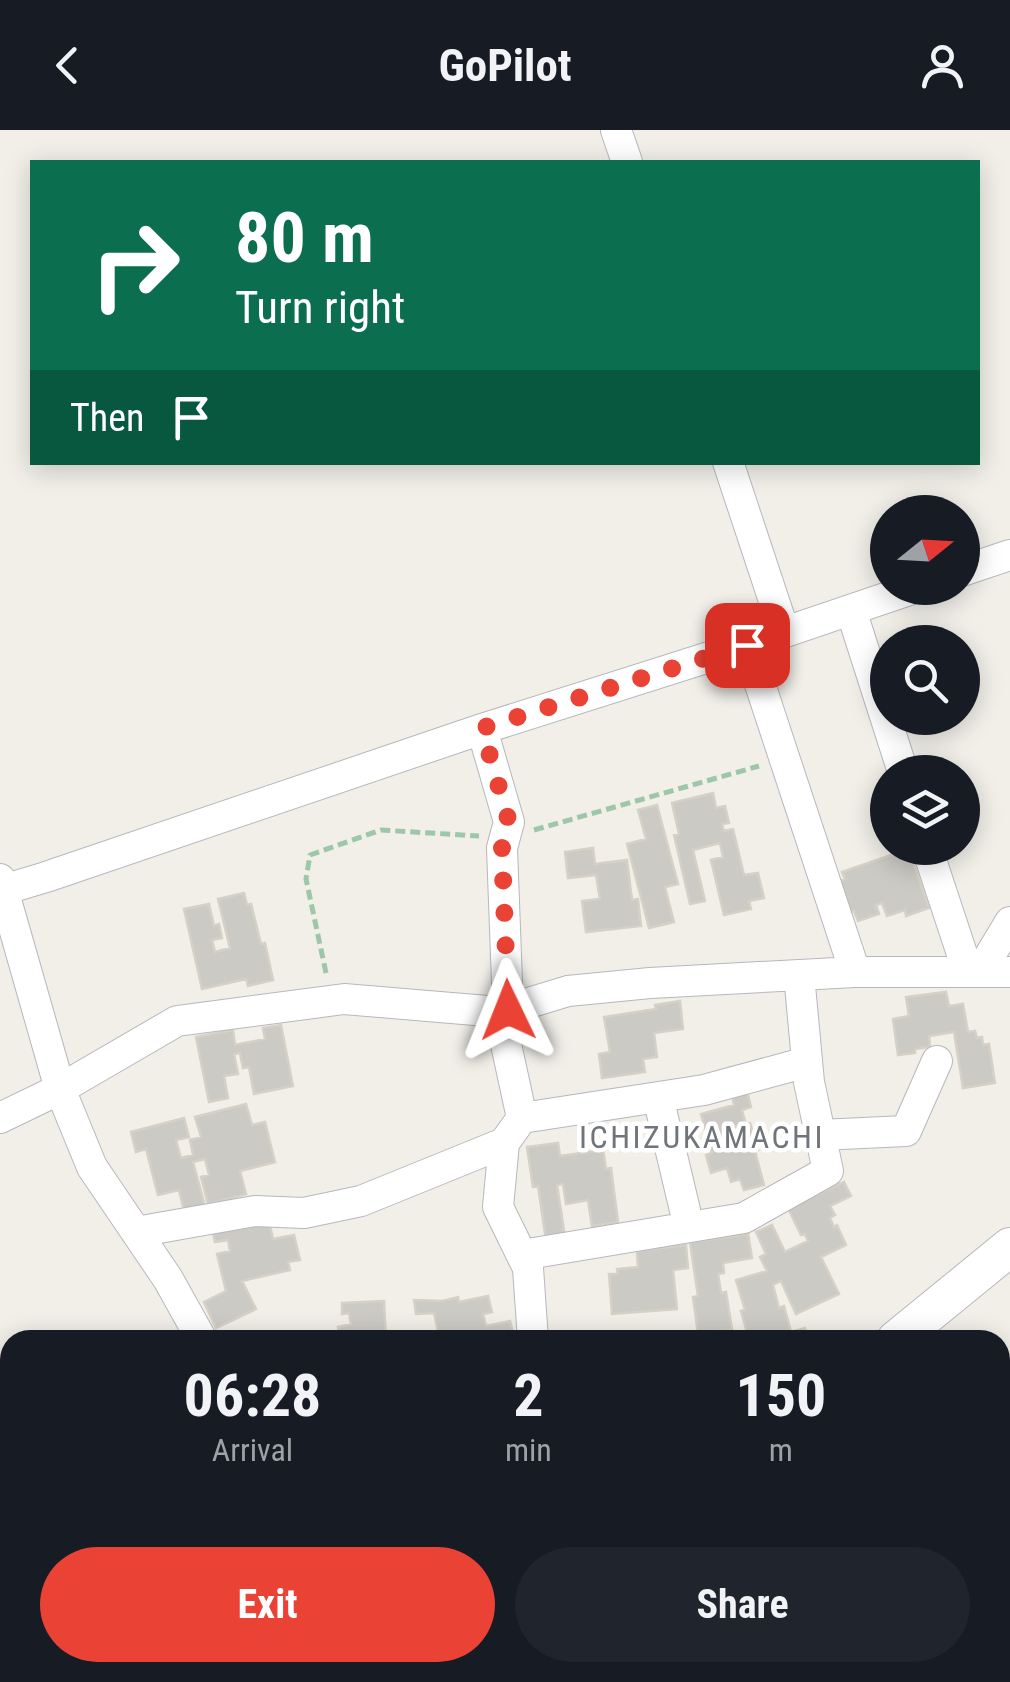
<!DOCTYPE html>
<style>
body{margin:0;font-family:"Roboto Condensed",sans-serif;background:#20242c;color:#f1f3f6;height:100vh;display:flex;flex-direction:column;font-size:38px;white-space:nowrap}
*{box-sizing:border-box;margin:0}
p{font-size:32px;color:#9ea1a6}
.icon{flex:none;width:55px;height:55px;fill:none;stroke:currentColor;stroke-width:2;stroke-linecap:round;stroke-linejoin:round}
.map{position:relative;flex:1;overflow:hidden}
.drawer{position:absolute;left:0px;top:1200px;width:1010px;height:352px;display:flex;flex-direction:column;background:#171b24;border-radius:30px 30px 0 0;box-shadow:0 5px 25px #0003}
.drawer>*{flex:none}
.top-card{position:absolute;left:30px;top:30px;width:950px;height:305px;border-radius:0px;box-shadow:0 5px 25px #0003;background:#0b6e4f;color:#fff;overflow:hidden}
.needle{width:65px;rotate:72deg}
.tools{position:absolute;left:870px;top:365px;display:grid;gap:20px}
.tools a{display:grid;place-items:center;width:110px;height:110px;border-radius:50%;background:#171b24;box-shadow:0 5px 25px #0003;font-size:50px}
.pin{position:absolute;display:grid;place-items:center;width:85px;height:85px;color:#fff;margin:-42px;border-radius:20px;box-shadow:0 5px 15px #0006}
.me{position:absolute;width:110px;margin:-55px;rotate:358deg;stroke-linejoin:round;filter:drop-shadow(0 0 8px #0008)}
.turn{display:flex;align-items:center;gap:35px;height:210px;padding:0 40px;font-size:45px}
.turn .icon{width:130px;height:130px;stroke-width:2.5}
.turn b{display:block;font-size:70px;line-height:85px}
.then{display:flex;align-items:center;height:95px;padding:0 40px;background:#0003;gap:20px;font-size:38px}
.eta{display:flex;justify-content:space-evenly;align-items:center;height:170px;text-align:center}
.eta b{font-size:60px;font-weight:700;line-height:70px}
.button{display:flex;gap:20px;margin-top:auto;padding:20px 40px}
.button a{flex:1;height:115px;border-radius:60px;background:#ea4335;color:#fff;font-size:40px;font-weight:700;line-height:115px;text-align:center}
.button a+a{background:#20242c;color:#f1f3f6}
header{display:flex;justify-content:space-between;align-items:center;height:130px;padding:0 40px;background:#171b24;font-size:45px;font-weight:700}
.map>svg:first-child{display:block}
</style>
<header><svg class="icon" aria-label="back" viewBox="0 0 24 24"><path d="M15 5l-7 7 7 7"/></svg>GoPilot<svg class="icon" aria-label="person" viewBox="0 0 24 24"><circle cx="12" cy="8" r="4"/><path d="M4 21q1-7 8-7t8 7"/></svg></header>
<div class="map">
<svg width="1010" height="1552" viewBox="0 0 1010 1552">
<rect width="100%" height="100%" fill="#f1efe8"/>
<path fill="#cccac5" stroke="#d6d1c6" stroke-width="2.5" d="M713,663L716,678L725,676L729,693L722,694L724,701L733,699L744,745L758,743L764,768L749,771L751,779L724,785L711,730L723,727L720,713L693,720L705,771L690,774L674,705L679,704L672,673Z
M657,675L678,754L665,757L674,792L649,798L627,714L646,709L638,680Z
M593,718L595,734L627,730L632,770L638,769L641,796L586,802L582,771L600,769L596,745L568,748L565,722Z
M908,719L929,778L906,786L905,780L887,786L882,773L876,775L879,784L858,791L854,781L850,782L839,751L845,749L842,742Z
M244,763L247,775L251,774L261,814L265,813L273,850L248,856L246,849L202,859L184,779L209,774L214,796L219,794L222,808L212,810L215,822L230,818L218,769Z
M946,862L949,876L963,874L968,902L975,901L977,908L982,907L983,915L989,914L995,953L963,958L954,902L929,906L930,917L915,919V923L898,925L893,889L909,886L906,867Z
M680,871L683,899L654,903L657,927L643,929L645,942L602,948L599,924L610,922L604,887L656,879L655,875Z
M281,895L293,956L254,964L249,937L243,938L240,923L234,924L238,944L224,946L228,968L209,972L196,907L233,900L235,915L265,909L263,898Z
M747,961L751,977L742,980L746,995L750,993L758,1020L755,1021L764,1055L744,1060L740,1049L731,1052L727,1038L711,1043L706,1025L712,1023L701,984L734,975L732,965Z
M246,974L252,995L265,992L275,1032L240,1041L246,1064L208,1074L201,1047L209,1045L205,1029L193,1032L205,1076L184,1081L179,1060L158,1065L146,1019L136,1022L131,1002L184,988L189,1007L176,1010L181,1028L193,1025L190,1010L201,1007L195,987Z
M558,1013L560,1026L603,1020L606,1039L611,1038L618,1092L592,1096L588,1070L566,1074L563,1054L557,1055L565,1107L546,1110L538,1056L533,1057L527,1017Z
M844,1052L851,1066L830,1076L835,1085L830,1088L834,1097L837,1095L846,1115L821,1127L839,1164L796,1184L781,1151L773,1155L779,1178L784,1176L791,1202L805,1198L808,1210H749L741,1181L745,1180L736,1150L767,1141L760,1127L766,1124L756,1102L772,1095L785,1122L808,1111L805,1104L801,1105L788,1078Z
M268,1087L273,1109L294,1105L300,1130L288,1132L290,1140L242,1151L256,1179L216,1198L204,1172L226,1161L217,1124L230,1121L228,1110L215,1112L212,1099Z
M748,1104L752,1128L723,1133L724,1143L718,1144L721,1163L726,1162L732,1199L698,1204L693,1167L698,1166L690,1112Z
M686,1115L688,1138L673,1140L677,1179L612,1184L609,1144H618L617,1139L638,1137L637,1121Z
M488,1166L492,1182L483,1184L486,1196L510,1191L515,1210H483L481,1203L467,1206L468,1210H430L429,1208L439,1206L434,1183L416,1184L414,1170L443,1171L458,1167L459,1172Z
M384,1171L386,1210H326V1207L339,1205L338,1197L351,1194L349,1183L342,1184V1173Z"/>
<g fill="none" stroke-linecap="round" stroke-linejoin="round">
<defs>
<path id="minor" d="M616,0L627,32
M728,332L784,501
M962,441L1010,425
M851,480L903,642
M747,515L855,842
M482,599L509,692L502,718L508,880
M927,718L968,842
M0,749L60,959L92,1037L168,1149L202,1210
M3,760L46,747L482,599L747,515L915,458
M980,842L1010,792
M499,882L522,988L504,1013L498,1077L528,1138L533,1210
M658,967L689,1097
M0,988L60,959L177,891L344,869L499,882L568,861L650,853L855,842H1010
M522,988L704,960L807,932
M820,1005L906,1001L937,931
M136,1102L255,1081L304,1083L361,1071L504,1013
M522,1125L744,1088L828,1041L809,952L799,845
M351,1552L352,1542"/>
<path id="tertiary" d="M896,1210L1010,1117
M376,1552L394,1542"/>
</defs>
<use href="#minor" stroke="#b5b8bc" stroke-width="32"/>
<use href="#tertiary" stroke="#b5b8bc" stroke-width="40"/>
<path stroke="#9cc7a9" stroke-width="5" stroke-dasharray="10 5" stroke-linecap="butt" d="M534,700L759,636
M326,843L306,749L310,725L381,700L479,706"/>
<use href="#minor" stroke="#fff" stroke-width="30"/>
<use href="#tertiary" stroke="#fff" stroke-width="38"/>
</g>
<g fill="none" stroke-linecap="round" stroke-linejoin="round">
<path stroke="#ea4335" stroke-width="18" stroke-dasharray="0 32.4" d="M508,880L502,718L509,692L482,598L747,515"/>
</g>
<g text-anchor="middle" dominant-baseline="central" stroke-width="9" stroke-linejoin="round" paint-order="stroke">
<g font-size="32" letter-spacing="2.5" fill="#70757a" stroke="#fff">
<text x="702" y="1007">ICHIZUKAMACHI</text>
</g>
</g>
</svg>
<div class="tools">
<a><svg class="needle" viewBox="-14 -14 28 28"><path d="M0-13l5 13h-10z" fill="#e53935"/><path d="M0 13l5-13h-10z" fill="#9ea1a6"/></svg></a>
<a><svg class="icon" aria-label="search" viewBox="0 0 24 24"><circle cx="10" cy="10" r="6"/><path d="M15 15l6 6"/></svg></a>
<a><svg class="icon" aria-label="layers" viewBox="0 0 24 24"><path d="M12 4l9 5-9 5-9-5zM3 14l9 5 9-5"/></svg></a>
</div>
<div class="pin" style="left:747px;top:515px;background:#d93025"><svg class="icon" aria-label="arrive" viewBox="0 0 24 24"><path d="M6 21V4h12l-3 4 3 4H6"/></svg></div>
<svg class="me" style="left:508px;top:880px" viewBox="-20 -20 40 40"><path d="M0-17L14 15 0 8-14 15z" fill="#ea4335" stroke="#fff" stroke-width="4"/></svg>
<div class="top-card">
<div class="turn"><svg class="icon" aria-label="right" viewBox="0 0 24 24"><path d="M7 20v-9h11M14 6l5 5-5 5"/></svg><div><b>80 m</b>Turn right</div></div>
<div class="then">Then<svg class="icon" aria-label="arrive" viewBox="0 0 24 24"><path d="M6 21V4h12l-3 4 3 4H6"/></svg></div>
</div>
<section class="drawer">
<div class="eta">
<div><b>06:28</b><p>Arrival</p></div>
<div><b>2</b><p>min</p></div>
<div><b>150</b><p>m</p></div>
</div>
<div class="button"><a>Exit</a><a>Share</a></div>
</section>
</div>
